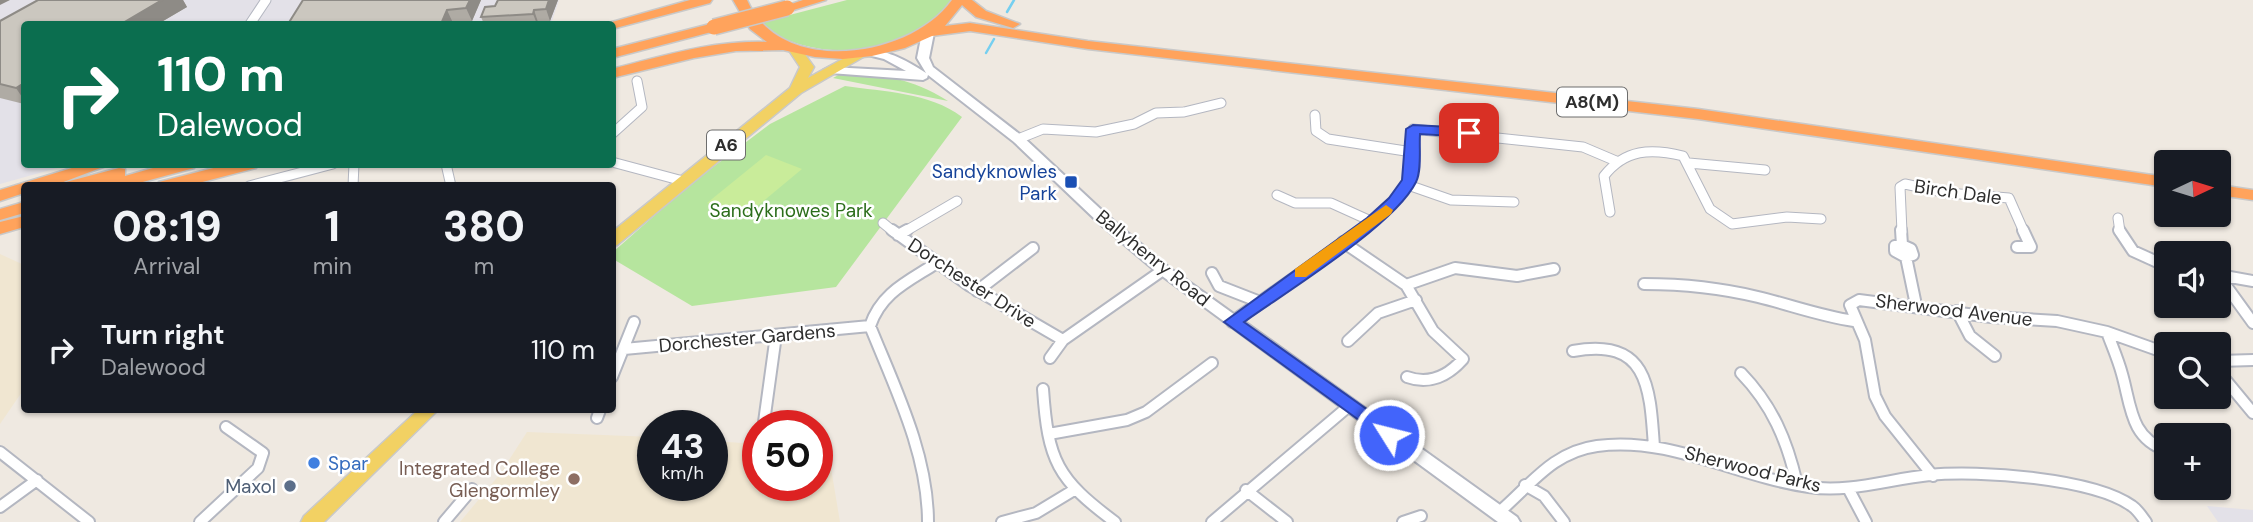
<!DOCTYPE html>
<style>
body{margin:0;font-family:"DM Sans",sans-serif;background:#20242c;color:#f1f3f6;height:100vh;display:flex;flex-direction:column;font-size:26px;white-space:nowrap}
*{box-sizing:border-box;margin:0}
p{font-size:23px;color:#9ea1a6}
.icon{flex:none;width:38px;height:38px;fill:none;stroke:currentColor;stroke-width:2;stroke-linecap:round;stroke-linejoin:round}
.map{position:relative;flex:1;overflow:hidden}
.panel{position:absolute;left:21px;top:182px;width:595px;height:231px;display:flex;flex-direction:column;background:#171b24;border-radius:7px;box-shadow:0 2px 5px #0004}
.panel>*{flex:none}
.banner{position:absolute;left:21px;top:21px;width:595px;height:147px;border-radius:7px;box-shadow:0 2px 5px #0004;background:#0b6e4f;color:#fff;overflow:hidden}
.needle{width:46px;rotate:86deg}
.fabs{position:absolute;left:2154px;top:150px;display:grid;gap:14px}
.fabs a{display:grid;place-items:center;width:77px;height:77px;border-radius:7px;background:#171b24;box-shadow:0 2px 5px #0004;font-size:35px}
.speed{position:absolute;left:637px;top:410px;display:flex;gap:14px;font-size:35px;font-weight:700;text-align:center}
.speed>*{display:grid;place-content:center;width:91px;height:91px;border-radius:50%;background:#171b24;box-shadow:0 2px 5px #0004;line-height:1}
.speed small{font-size:18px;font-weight:400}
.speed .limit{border:10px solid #d22;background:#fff;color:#111}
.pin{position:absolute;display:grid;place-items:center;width:60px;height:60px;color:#fff;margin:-30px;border-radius:14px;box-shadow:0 4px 10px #0006}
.me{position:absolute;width:77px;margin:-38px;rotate:306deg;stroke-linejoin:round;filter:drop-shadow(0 0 5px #0008)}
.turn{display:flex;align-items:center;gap:24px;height:147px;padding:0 21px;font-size:32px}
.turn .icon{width:91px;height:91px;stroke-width:2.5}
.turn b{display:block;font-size:49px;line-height:60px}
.eta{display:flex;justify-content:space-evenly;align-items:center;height:119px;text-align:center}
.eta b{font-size:42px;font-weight:800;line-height:49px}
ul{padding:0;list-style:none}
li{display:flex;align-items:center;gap:21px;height:98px;padding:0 21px}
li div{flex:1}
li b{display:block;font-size:26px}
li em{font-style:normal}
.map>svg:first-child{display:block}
</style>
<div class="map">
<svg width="2253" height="522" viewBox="0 0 2253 522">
<rect width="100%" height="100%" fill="#efe9e1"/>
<path fill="#e3e1e8" d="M0,0H559L551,24H24V164L68,165L0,184Z
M2207,506L2253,510V522H2218Z"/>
<path fill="#f0e6d1" d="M0,254L24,265V389L0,424Z
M527,432L653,437V485H712V441L758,444V485H817V444H827L840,522H460L500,474Z"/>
<path fill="#b6e59e" d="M847,0H952L949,7C937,16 924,31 910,37C864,57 799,56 759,23Z
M842,73C885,76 910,77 948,101L833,78Z
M845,86C884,92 929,92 962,117L836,287L692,306L613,259V252L688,186L770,124Z"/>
<path fill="#c9ec9a" d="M766,155L802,169L743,218L707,203Z"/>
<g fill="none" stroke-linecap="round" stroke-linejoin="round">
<path stroke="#75cff0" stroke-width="2.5" d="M1007,12L1014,0
M986,53L994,39"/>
<defs>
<path id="street-far1" d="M250,24L266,0
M1315,115L1316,131L1328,139L1412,152
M612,134L642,107L637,81
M1018,139L1043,129L1096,132L1134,124L1156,113L1184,112L1221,103
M612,162L683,181
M1689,163L1765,170
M446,164L451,186
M1408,185L1451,200L1514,202
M249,186L333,164
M353,186L354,164
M1277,195L1295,203H1331L1373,222
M1610,212L1604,176C1625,149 1651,148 1683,156L1710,209L1732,224L1787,217L1821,219
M2118,218L2120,232
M883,223L894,232
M904,232L957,201
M1360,232L1399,197L1409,182L1413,129L1583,147L1616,161
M1902,232L1900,187L1905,184L1947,193L2009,198L2024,232"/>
<path id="street" d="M892,230L970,286L1063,340
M1901,230L1902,245
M2119,230L2133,251L2166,266
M898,235L907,230
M1343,242L1406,285L1433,331L1463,359C1448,376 1429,385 1407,377
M1902,245L1911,249L1913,255L1906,257L1895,251V246Z
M2017,247H2031L2023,230
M1906,257L1916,305
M1212,273L1219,286L1260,302
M2219,275L2253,281
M2219,276L2253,323
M1644,284C1682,284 1721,288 1758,297C1791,305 1820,316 1854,321
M1406,285L1455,268L1517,276L1554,269
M977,291L1033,248
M1957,311L1970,336L1995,356
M1232,322L1362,230
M2107,332C2112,346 2118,359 2122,374C2131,405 2130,438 2166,450
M1348,341L1378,313L1416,300
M624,349L870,326
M1573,351C1648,337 1650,387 1654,447
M1050,358L1063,340L1163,270
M2219,361L2253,360
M2219,372L2253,413
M1741,373C1772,405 1787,440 1797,484
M612,377L634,322
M1043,389C1048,461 1057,479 1115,522
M597,418L600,410
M764,422L776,335
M1049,434L1127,420L1146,412L1212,363
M0,452L89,522
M1933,476L1885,416L1875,396L1865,340L1850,305L1859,300L1991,317L2057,321L2107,332L2166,353
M1525,485L1544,496L1564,522
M1848,488L1866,522
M1246,490L1287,522
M0,507L37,480
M1498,513C1530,486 1552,452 1597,446C1671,436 1737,477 1809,487C1850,493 1889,479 1930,475C1978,470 2093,478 2132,506C2138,510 2142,517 2146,522
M200,522L258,468L263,453L226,427
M444,522L472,489
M928,522C928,454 895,388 870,326C881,293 907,282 935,264
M1002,522L1036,513L1074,490
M1212,522L1349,406
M1403,522L1421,516"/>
<path id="secondary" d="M928,30L934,33L929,58L933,67L1022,136L1109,217L1168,267L1517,517L1520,522H1498L1158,273L1099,223L1014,142L928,75L927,78L923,80L830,73L824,70L830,67L906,71L884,59L864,54V50C885,48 909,62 926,73L917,58L922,33Z"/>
<path id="primary" d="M794,45L799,46L814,67L808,78L859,50L864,49L870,53L801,93L617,245L612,246V232L790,88L800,67L788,49Z
M418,410H438L324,522H301L304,516Z"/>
<path id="highway" d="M690,0H712L710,3L612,29V24H605Z
M733,0H747C780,77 910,59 952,0H972L986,11L1020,24L1013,28L976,17L962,5L945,26L970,23L1088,41L1698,109L2166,177V187L1698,119L1088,49L970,31L932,36L905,48L872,56L843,59L815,57L783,50L736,51L694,58L612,78V69C663,56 714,40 767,42L750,29Z
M803,0H826L787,12L780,8Z
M714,23L719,24V30L612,58V49Z
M85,164H111L53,186H24V193L0,201V190Z
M167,164H196L194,168L128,186H64L66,182L119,168L125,169V176Z
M229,164H258L256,168L187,186H157L159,182Z
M2219,185L2253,190V200L2219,195Z
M24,202V213L0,220V209Z
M24,216V227L0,234V222Z"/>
</defs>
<use href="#street-far1" stroke="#b4b7c1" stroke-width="11"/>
<use href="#street" stroke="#b4b7c1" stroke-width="14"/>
<use href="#secondary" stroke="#b4b7c1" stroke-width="4"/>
<use href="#primary" stroke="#c9c9c9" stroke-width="3"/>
<use href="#highway" stroke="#c9c9c9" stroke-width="3"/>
<use href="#street-far1" stroke="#fff" stroke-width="9"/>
<use href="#street" stroke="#fff" stroke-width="10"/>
<use href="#secondary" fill="#fff" fill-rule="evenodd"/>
<use href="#primary" fill="#f2d163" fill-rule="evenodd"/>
<use href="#highway" fill="#ffa35c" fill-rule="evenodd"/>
<defs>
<path id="highway-bridge" d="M714,27L787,8"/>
</defs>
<use href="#highway-bridge" stroke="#c9c9c9" stroke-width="18" stroke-linecap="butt"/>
<use href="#highway-bridge" stroke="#ffa35c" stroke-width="15"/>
</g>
<path fill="#afaba4" d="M38,0H183L187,7L158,24H24V104L0,98V21Z
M303,0H481L472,21L453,23Z
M558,0L550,21L538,22V24H484L481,17L495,6Z"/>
<path fill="#8e8b86" d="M0,0H10L0,5Z
M162,0H183L187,7L158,24H121Z
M470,0H481L472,21L466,8Z
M549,0H558L550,21L546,9Z
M447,10L453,23L452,24H441Z
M534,10L538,22V24H537L533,14Z
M24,83V100L16,88Z"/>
<path fill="#cbc7bf" stroke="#8e8b86" stroke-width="2" d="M38,0H162L121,24H24V83L16,88L0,84V21Z
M303,0H470L466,8L447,10L441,24H288Z
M498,0H549L546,9L534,10L533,14L481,17L485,7L495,6Z"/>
<path fill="#4264fb" stroke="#2b41a3" stroke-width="2" d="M1413,125L1469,128L1476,133L1469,137L1420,134C1419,148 1422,170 1416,182C1395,225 1286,292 1244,322L1396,430L1398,435L1396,440L1389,442L1224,322L1367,218L1389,198L1402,180L1406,129Z"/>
<path fill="#f59e0b" d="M1386,205L1393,210L1391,214L1306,277H1295V269Z"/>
<rect fill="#1a4fb4" stroke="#fff" stroke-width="2.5" x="1064" y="175" width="14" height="14" rx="3.5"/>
<circle fill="#3f7fe0" stroke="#fff" stroke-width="2.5" cx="314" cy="463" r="7"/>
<circle fill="#8d6e63" stroke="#fff" stroke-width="2.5" cx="574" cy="479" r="7"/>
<circle fill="#5c6f8a" stroke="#fff" stroke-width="2.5" cx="290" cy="486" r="7"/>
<g text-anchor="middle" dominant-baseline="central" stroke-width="5" stroke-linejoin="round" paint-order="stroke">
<g fill="#fff" stroke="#6d6d6d" stroke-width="2">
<rect x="1557" y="87.5" width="70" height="29" rx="5"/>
<rect x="707" y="130.5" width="38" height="29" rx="5"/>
</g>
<g font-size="18" font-weight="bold" fill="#2e2e2e">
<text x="1592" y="102">A8(M)</text>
<text x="726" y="145">A6</text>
</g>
<g font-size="19" fill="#164399" stroke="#fff" text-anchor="end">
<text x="1057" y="171">Sandyknowles<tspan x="1057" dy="22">Park</tspan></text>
</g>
<g font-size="19" fill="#2e2e2e" stroke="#fff">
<text transform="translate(1958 192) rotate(8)">Birch Dale</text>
<text transform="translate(1153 258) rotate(39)">Ballyhenry Road</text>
<text transform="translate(972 283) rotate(33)">Dorchester Drive</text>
<text transform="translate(1954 310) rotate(7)">Sherwood Avenue</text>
<text transform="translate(747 338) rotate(-5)">Dorchester Gardens</text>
<text transform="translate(1753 469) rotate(14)">Sherwood Parks</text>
</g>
<g font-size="19" fill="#2c6e1b" stroke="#fff">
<text x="791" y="210">Sandyknowes Park</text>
</g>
<g font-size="19" fill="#366cbe" stroke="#fff" text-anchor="start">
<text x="328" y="463">Spar</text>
</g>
<g font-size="19" fill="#785e54" stroke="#fff" text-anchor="end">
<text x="560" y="468">Integrated College<tspan x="560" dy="22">Glengormley</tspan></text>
</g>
<g font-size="19" fill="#4e5e75" stroke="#fff" text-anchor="end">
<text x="276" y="486">Maxol</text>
</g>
</g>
</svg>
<div class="fabs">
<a><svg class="needle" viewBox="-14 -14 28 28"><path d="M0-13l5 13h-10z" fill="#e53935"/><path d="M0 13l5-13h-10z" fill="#9ea1a6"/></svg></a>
<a><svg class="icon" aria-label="sound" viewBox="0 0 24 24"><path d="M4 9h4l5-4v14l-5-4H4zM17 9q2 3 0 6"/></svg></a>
<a><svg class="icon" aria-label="search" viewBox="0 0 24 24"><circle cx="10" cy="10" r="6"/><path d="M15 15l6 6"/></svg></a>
<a>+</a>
</div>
<div class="speed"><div>43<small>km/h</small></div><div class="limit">50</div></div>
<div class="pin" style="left:1469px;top:133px;background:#d93025"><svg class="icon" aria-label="arrive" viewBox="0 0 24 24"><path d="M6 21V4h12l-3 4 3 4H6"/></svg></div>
<svg class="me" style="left:1389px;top:435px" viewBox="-20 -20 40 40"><circle r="17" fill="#4264fb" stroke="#fff" stroke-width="3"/><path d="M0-11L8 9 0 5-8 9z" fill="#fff"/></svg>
<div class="banner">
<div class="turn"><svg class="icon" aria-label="right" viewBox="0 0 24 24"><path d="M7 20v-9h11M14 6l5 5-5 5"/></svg><div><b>110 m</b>Dalewood</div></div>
</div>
<section class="panel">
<div class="eta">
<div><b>08:19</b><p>Arrival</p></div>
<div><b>1</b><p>min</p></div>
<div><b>380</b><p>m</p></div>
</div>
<ul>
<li><svg class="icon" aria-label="right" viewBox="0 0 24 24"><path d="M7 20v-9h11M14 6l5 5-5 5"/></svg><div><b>Turn right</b><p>Dalewood</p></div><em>110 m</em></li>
</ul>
</section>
</div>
